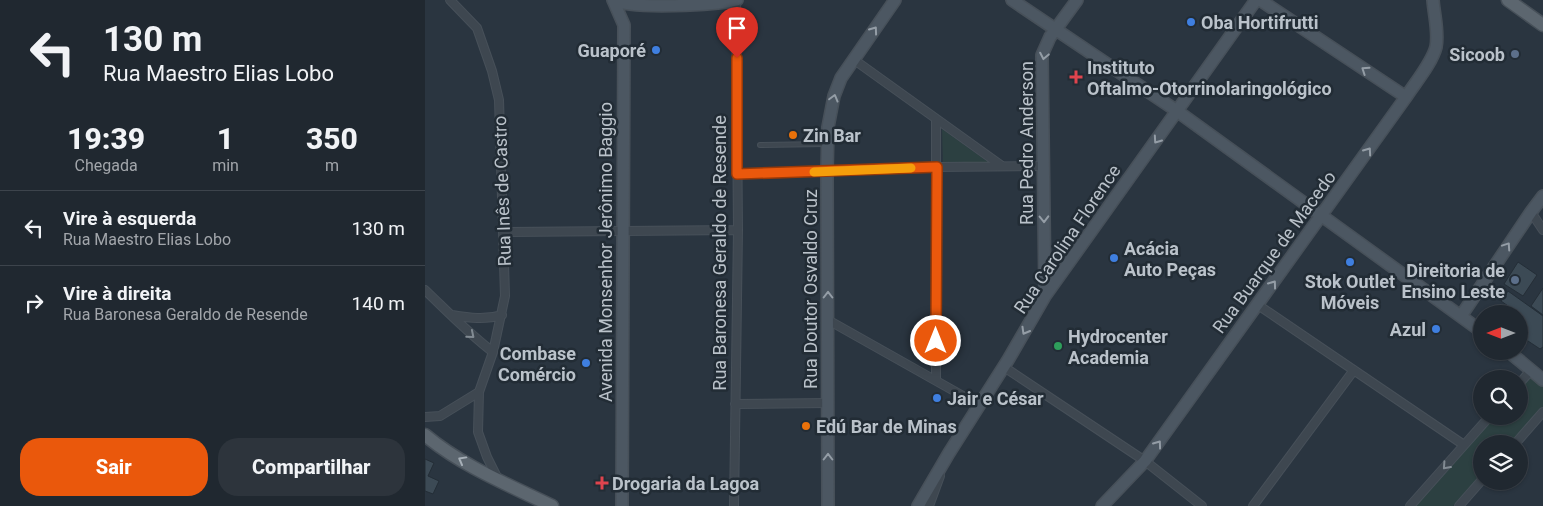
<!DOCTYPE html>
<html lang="pt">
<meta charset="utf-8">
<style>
body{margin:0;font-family:Roboto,sans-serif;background:#2d343c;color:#f1f3f6;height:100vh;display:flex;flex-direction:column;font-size:19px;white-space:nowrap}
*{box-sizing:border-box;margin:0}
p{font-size:16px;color:#a2a6ab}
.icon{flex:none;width:28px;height:28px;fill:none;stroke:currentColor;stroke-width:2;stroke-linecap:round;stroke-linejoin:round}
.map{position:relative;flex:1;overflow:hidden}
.details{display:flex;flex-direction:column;background:#202830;width:425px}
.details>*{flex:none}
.banner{background:#202830;color:#f1f3f6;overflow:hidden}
.needle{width:32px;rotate:270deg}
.buttons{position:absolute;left:1048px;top:305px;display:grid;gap:10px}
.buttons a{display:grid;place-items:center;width:55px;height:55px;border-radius:50%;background:#202830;box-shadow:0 1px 4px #0004,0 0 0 1px #3d444c;font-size:25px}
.pin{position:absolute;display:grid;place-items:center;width:42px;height:42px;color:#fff;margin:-51px -21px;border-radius:50% 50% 50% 0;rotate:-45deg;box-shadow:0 0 5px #0007}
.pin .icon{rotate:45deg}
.me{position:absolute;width:55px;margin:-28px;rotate:0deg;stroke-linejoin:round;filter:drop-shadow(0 0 4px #0008)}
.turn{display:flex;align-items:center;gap:18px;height:105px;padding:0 20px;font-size:22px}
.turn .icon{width:65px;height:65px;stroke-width:2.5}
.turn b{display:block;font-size:35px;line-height:42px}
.eta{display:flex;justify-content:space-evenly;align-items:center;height:85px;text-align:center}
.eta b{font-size:30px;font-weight:800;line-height:35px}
.button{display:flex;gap:10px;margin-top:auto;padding:10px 20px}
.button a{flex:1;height:58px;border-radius:20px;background:#ea580c;color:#fff;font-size:20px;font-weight:800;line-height:58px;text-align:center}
.button a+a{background:#2d343c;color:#f1f3f6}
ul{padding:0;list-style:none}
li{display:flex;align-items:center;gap:15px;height:75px;padding:0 20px;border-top:1px solid #3d444c}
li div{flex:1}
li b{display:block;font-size:19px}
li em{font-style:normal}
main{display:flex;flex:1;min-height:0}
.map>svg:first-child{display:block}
</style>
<main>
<section class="details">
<div class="banner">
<div class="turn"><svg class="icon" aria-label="left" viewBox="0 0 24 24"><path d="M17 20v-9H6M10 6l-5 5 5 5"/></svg><div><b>130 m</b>Rua Maestro Elias Lobo</div></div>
</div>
<div class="eta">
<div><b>19:39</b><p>Chegada</p></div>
<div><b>1</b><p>min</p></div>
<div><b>350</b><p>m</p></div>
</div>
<ul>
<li><svg class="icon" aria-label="left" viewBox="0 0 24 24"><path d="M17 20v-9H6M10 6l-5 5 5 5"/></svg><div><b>Vire à esquerda</b><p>Rua Maestro Elias Lobo</p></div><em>130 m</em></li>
<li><svg class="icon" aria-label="right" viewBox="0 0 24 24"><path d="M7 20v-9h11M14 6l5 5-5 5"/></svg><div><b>Vire à direita</b><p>Rua Baronesa Geraldo de Resende</p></div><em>140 m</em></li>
</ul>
<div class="button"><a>Sair</a><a>Compartilhar</a></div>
</section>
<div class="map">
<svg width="1118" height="506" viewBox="0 0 1118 506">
<rect width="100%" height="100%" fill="#2a3540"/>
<path fill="#2c4041" d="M517,129L563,162H518Z
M1107,369L1118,382V408L1085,444H1056V475L1028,506H986L1066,416H1094V385Z"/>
<path fill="#3c4a55" stroke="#242e37" d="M1093,262L1112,275L1098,296L1079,284Z
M1118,288V315L1106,306Z
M1083,291L1118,316V347L1115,349L1094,335L1097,331L1094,329V314H1082L1086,308L1076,301Z
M0,459L9,463L3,476L14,481L8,494L0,491Z"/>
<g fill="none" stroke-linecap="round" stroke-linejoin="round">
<defs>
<path id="lane" d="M335,145L400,144"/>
<path id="street" d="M25,0L52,28L67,71L74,100L80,296L68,352L54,392L53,432L62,457L73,479
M428,59L577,166
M313,174L512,167L618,166
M1106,212L1118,230
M78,232L313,230
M0,290C22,311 43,333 68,352
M833,305L1039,445
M27,315C45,318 60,320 77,315
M403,320L554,405
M579,367L720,461L777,506
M511,380V120
M1094,384L1107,369
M310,404L403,403
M0,417L15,416L54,392
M1090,444L1118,412
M309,506L313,230L311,0
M504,506L515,476
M828,506L929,370
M985,506L1065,416
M1034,506L1056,481"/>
<path id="secondary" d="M188,0L199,25L197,506
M190,0C205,10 292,5 312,0
M587,0L752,111L1056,331
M835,0L981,97
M620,296L617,55L625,37L652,0
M1036,316L1106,212L1118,196
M1083,351L1118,380
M403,506L402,171L403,127L409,96L416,78L470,0
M493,506L524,453L583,360L620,296L831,0
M677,506L720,461L981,97C990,83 1007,63 1011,47C1014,32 1009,15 1008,0"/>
<path id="primary" d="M1083,0L1118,25
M0,435C37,466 84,485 127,506"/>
</defs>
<use href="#lane" stroke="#475059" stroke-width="6"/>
<use href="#street" stroke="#475059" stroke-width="10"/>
<use href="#secondary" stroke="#475059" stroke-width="14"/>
<use href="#primary" stroke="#475059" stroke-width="15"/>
<use href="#lane" stroke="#3e4750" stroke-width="4"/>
<use href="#street" stroke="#3e4750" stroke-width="8"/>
<use href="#secondary" stroke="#4c5762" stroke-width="11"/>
<use href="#primary" stroke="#5c666f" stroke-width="12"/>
</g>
<defs><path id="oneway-chevron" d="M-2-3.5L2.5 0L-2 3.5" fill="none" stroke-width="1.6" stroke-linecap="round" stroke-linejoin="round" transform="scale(1.25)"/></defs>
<g stroke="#949da6">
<use href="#oneway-chevron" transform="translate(449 30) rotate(-54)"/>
<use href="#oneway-chevron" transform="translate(619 56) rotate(101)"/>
<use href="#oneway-chevron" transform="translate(940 70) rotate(-146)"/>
<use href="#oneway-chevron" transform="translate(409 98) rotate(-75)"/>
<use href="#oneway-chevron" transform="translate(732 140) rotate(125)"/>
<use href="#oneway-chevron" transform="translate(943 151) rotate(-55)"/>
<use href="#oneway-chevron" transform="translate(619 219) rotate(89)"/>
<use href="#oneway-chevron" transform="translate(1082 246) rotate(-56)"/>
<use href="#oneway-chevron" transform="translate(848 284) rotate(-54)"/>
<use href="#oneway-chevron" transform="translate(403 295) rotate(-90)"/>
<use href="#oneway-chevron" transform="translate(600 331) rotate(120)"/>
<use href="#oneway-chevron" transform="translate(733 444) rotate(-54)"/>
<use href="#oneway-chevron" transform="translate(403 457) rotate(-90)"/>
</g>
<g stroke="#828b93">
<use href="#oneway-chevron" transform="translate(46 335) rotate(40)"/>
<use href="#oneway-chevron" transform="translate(1021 466) rotate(132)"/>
</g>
<use stroke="#a7b0b8" href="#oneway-chevron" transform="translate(37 460) rotate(-151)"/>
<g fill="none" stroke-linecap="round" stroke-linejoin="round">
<defs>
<path id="route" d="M312,58V174L512,167L511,341"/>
</defs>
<use href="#route" stroke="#983908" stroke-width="12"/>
<use href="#route" stroke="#ea580c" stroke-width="9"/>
<path stroke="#f59e0b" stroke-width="9" d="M389,172L486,168"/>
</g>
<g fill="#3f7fe0" stroke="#222c35" stroke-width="2">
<circle cx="766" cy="22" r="5"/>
<circle cx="231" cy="50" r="5"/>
<circle cx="689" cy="258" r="5"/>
<circle cx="925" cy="262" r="5"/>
<circle cx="1011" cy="329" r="5"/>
<circle cx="161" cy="363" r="5"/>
<circle cx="512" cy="398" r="5"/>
</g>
<g fill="#5c6f8a" stroke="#222c35" stroke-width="2">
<circle cx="1090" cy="54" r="5"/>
<circle cx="1090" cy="280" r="5"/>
</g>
<g fill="#e0444e" stroke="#222c35" stroke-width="2">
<path d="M648.5 69.5h5v5h5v5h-5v5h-5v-5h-5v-5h5z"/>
<path d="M174.5 475.5h5v5h5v5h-5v5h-5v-5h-5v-5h5z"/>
</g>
<g fill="#e8710a" stroke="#222c35" stroke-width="2">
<circle cx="368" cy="135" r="5"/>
<circle cx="381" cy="426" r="5"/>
</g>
<circle fill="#2e9e5b" stroke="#222c35" stroke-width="2" cx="633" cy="346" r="5"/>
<g text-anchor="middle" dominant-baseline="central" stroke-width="5" stroke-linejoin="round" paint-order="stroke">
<g font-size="18" font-weight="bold" fill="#bac2ca" stroke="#222c35" text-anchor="start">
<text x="776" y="22">Oba Hortifrutti</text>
<text x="221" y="50" text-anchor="end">Guaporé</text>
<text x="1080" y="54" text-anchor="end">Sicoob</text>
<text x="662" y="67">Instituto<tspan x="662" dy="21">Oftalmo-Otorrinolaringológico</tspan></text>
<text x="378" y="135">Zin Bar</text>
<text x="699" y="248">Acácia<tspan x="699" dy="21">Auto Peças</tspan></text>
<text x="1080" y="270" text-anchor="end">Direitoria de<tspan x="1080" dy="21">Ensino Leste</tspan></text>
<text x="925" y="281" text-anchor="middle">Stok Outlet<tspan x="925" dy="21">Móveis</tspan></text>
<text x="1001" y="329" text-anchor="end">Azul</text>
<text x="643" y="336">Hydrocenter<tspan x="643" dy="21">Academia</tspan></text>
<text x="151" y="353" text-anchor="end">Combase<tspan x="151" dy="21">Comércio</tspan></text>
<text x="522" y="398">Jair e César</text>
<text x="391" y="426">Edú Bar de Minas</text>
<text x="187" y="483">Drogaria da Lagoa</text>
</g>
<g font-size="18" fill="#bac2ca" stroke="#222c35">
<text transform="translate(601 143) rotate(-90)">Rua Pedro Anderson</text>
<text transform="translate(77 191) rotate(-92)">Rua Inês de Castro</text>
<text transform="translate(642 239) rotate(-56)">Rua Carolina Florence</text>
<text transform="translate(180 252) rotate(-90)">Avenida Monsenhor Jerônimo Baggio</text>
<text transform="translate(849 252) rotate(-54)">Rua Buarque de Macedo</text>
<text transform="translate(294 253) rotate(-90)">Rua Baronesa Geraldo de Resende</text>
<text transform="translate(385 289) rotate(-90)">Rua Doutor Osvaldo Cruz</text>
</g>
</g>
</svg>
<div class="buttons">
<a><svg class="needle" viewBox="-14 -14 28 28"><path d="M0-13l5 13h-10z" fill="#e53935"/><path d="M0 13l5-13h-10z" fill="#a2a6ab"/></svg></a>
<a><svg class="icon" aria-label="search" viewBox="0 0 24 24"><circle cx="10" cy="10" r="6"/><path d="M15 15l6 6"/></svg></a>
<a><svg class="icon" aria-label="layers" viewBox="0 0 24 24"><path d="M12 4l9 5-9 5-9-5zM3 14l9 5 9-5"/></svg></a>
</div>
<div class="pin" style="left:312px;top:58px;background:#d93025"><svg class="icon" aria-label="arrive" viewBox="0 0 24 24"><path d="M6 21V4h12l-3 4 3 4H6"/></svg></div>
<svg class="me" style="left:511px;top:341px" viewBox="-20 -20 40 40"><circle r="17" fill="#ea580c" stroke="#fff" stroke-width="3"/><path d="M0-11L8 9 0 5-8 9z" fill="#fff"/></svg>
</div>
</main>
